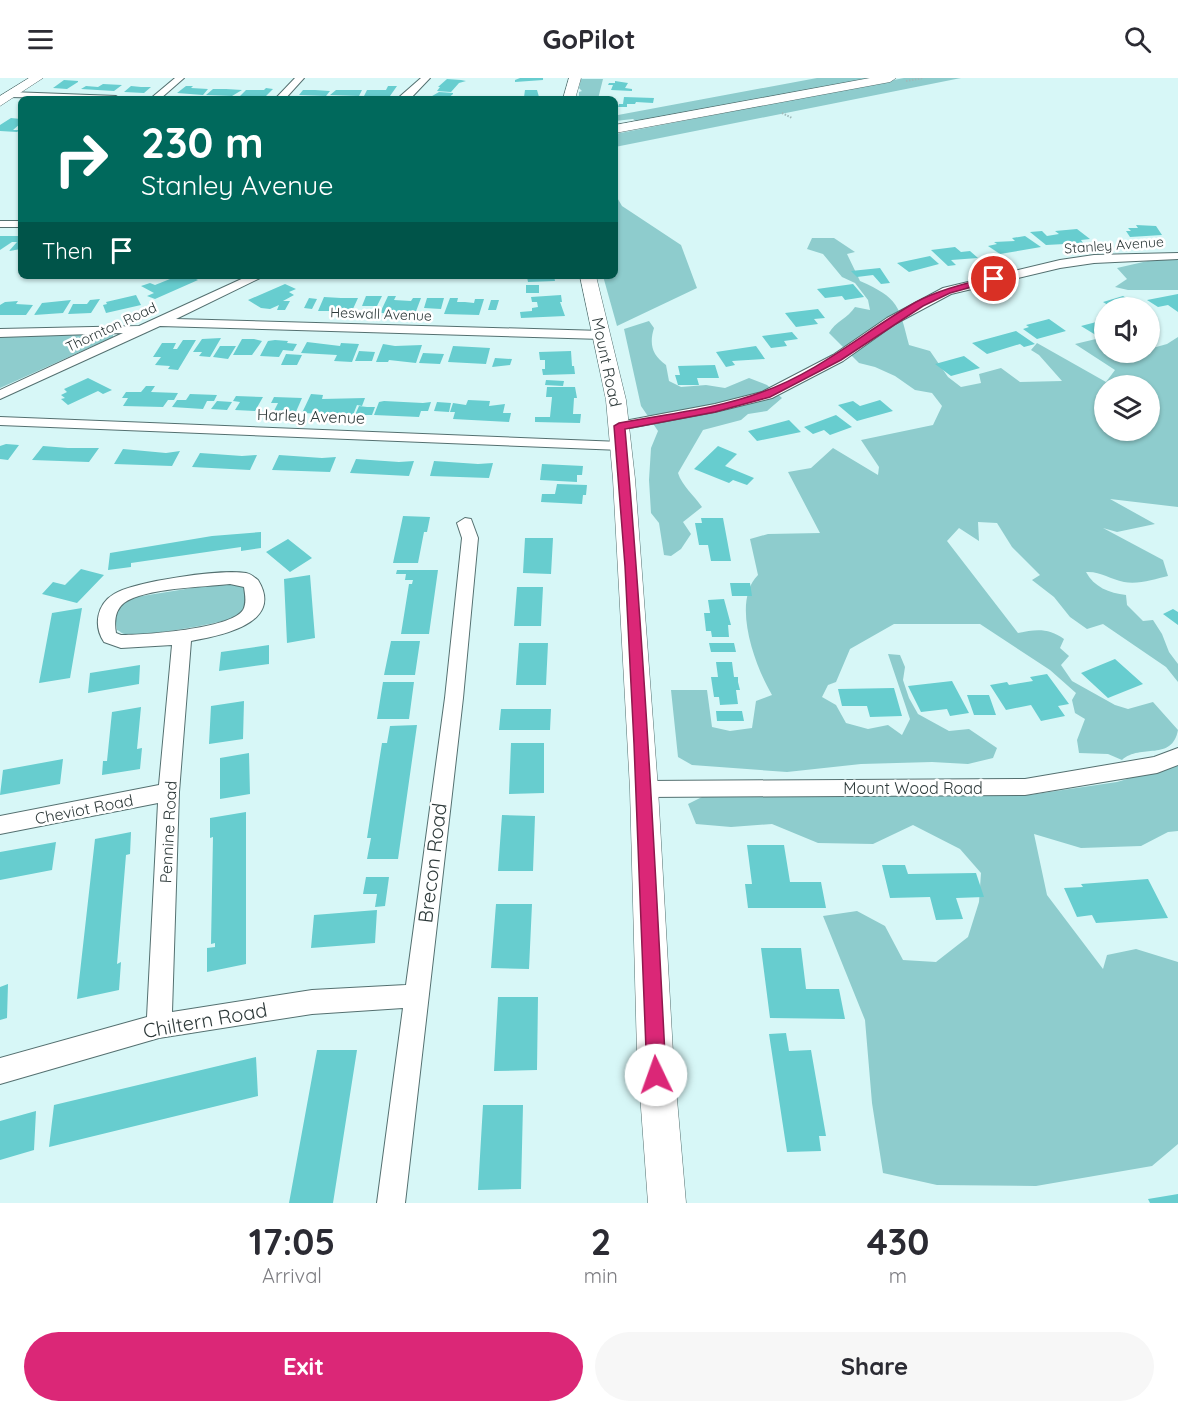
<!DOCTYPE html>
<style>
body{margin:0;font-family:Quicksand,sans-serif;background:#f7f7f7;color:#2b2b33;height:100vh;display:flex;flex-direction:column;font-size:22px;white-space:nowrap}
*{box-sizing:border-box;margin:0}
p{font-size:20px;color:#7c7c81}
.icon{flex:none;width:33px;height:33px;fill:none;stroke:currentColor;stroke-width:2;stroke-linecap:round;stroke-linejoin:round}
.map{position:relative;height:1125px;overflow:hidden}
.sheet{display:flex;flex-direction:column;background:#fff;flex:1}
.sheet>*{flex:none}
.banner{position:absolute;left:18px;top:18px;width:600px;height:183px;border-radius:9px;box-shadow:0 2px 4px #0004;background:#00695c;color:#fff;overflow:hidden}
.fabs{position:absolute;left:1094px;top:219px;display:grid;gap:12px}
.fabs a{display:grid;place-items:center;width:66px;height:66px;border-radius:50%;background:#fff;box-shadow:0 2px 4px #0004;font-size:30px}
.pin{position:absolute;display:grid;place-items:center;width:51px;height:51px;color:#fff;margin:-26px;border:3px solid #fff;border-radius:50%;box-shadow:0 2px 6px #0007}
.me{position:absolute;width:66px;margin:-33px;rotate:357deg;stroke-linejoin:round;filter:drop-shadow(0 0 4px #0008)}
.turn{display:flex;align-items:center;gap:21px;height:126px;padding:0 24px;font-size:27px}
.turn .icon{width:78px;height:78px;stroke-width:2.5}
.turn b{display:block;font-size:42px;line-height:51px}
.then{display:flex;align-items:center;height:57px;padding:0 24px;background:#0003;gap:12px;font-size:22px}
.eta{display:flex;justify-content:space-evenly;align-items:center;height:102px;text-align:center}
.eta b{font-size:36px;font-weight:700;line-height:42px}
.primary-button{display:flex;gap:12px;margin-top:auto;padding:12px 24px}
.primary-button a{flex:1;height:69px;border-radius:36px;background:#db2777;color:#fff;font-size:24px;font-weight:700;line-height:69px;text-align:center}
.primary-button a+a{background:#f7f7f7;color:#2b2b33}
header{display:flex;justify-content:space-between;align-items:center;height:78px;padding:0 24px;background:#fff;font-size:27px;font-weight:700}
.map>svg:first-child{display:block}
</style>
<header><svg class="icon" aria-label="menu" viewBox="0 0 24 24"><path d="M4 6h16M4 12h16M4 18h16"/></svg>GoPilot<svg class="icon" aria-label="search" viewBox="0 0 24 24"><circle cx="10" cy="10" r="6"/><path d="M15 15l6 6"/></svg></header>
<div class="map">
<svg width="1178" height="1125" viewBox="0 0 1178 1125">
<rect width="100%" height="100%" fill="#d7f7f7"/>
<path fill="#8ecccd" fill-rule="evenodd" d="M817,0H874L638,45L633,41L615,43V36L618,37Z
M904,0H961L615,69V56Z
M581,1H603L598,21H579V14L582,13L579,10Z
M615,116L622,128L681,167L697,210L617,248L603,198H615Z
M812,160H834L855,174L847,176L860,203C899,220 899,228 909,267L930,273L948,299L961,309L981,305L979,296L1001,290L1020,304L1062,303L1039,277L1031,272L1037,265L1106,304L1115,292L1075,266L1096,261L1104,266V274L1117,275L1123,278L1134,275L1149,274V271L1167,266L1178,259V429L1110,421L1155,446L1117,454L1103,450L1163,482L1168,498C1155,501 1138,507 1124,504C1110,501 1100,493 1086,494C1094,509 1109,515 1126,517L1127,527L1143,543L1153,542L1162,556L1169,574L1178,586V604L1166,589L1103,546L1087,551L1070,539L1054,519L1032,502L1040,497L1012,469L997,445L978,444L979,463L959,450L947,463L1018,555C1036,551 1049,550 1064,561L1060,570L1069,578L1061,587L1072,603L1115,627L1128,631L1153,624L1178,652C1172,684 1141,665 1122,682L1108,676L1079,675L1077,662L1085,641L1075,635L1072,622L1076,615L1050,592L980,546H894L850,571L836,604L828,607L822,619L836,627L846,645L868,651L888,647L902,657L910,641L888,576L900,577L905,589L903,602L909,620L918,636L949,653L969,651L997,670L993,680L968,686L932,684L861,686L787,694L692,687L678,679L671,612H707L712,649L730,653L752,650L756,623L772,617C755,588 731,524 758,497L750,461L768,456L820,455L788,394L811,390L833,370L878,397L879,389L861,362L933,347L942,328L932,315L915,312L895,298L875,289L859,285L829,255C835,244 848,240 855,229L870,232L868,222L855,205L842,199L823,176L807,171ZM1104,308H1149V352H1104Z
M1152,182H1178V212H1128L1115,209L1127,201L1117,190Z
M649,243L654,250C649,266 652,277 666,287L669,303L681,309L706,307L725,310L749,300L767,307L782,320L767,333L748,336L741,342L703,352L678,395C682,408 694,417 702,429L683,444L691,456L681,471L671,478L664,477L659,445L651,435L649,402L651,370L658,353L641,328L624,251Z
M113,255V259L0,310V257Z
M229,504L243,506C247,514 250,528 242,536C235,544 137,560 125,556C122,556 120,553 117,552C114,536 115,527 130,520Z
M1178,686V753L1168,754L1141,768L1081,770L1034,756L1047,817L1103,891L1107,877L1136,871L1178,884V1066L1152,1088L1036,1108L937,1107L883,1095L872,1025L865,942L823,838L857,833L885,848L903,882L936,884L968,859L979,824L981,795L960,771L913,747L873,766L818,765L772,746L731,749L696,746L688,726L702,719L728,715L1029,717L1117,704Z"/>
<path fill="#67cdcf" d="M520,0H543V2L515,4V2Z
M447,1L461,2L466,3L459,5L451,14L437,13L440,9H438Z
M64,2L78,3V4L67,11L53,10Z
M615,3L628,5L625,10L632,11V13L611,12L613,7H608L609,5H615Z
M103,6L122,7L114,13L81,11L86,8L98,9Z
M131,8L141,9H151L144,15L124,14Z
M186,8H193L191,10L208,11L203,17L177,15Z
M388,8H397L390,18H364L367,12H386Z
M266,10L273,11L265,19L240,18L246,12H264Z
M213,11H226L242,12L232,18L206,17Z
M303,12H315L330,13L326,18L299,17Z
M336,12H362L359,18L330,17Z
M525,12H537L539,19H524Z
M439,14L453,15V16L447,21H427Z
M624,19L654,20L653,25L636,24L635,26H627V29H618L619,26H623Z
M11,40L21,41V45L13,52H20L17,54L0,53V47Z
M1136,147L1156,148L1162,157L1130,159L1126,153H1131L1128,150H1138Z
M1077,151L1090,161L1081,162L1083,165L1046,167L1030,154L1042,153L1047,158L1059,156L1055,153Z
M0,158H21V171L9,173L17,164H12L0,172Z
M1025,158L1041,169L1000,176L988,168L997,166L994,164L1015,163L1012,160Z
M955,169L961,174L970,173L978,180L951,182L956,187L948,188L931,172Z
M930,178L939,186L909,194L897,185Z
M880,190L890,205L881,206L873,197L857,199L851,193Z
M164,198H179L185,201L190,198L198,202L155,221L147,218L154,215L141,208L150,205L155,207L170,201Z
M530,198H554L555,203L528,204L527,199Z
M285,206L296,211L289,214L294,217L283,223H290L285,232H277L279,227L270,231L261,230L248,222Z
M853,206L864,219L845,222L842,218L825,220L817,211Z
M526,207H539V215H526Z
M1178,216V234L1168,227L1158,229L1147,222Z
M136,217L141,227L106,235L103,227L107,226L106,224Z
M561,217L562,224H560L565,238L521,240L520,234L532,233V230L538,229L537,224H532L531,219Z
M366,218H382L377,228H362Z
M388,218H396L394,222L411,223L413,220H421L415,236L380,235Z
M1123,218L1143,230H1113L1103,224Z
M324,219L341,220H358L352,233H318Z
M309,220L317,221L312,231L304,230Z
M427,220H444L441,231L424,230Z
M450,220H458L457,224H465L474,225L475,221H484L479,237L444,236Z
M100,221L91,235L68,236L73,226H87L90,222Z
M71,222L63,235L34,237L42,225Z
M491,222H499L496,232H488Z
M18,223L16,226L33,227L26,237H0V227L5,224Z
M818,231L825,240L814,241L818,246L796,249L785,235Z
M1049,241L1066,253L1037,261L1023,251L1029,249L1026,247Z
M1104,242V258L1099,259L1081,248Z
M1016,253L1035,266L1024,269L1020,266L987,276L972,265Z
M792,254L798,261L784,263L787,268L771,270L762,258Z
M221,260L210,279L199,278L202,274H193L202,261Z
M242,261H254L262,263L252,277H233Z
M183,262H196L178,292L168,291L170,288L155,287L161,279H153L162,265H176L173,271H177Z
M275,262L288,263L287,265L297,266L293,273L283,272L279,279L260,278L268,263Z
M307,264L340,268L341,265L359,266L352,284L334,283L337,277L301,275Z
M383,266L395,268L422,267L416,285L389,282L388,284H376Z
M220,268H236L228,281L213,279Z
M453,268L472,269L490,270L486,286L448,284Z
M756,268L765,281L732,283L735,287L726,289L716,274Z
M359,273L375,274L372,283H355Z
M571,273L572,288H574L575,296L543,297L542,291H545V282H540L539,274Z
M423,275L444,276L440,286L419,285Z
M286,276L302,277L297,287H281Z
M964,278L980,290L951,298L935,286Z
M495,280L512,281L510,287L492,289Z
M715,287L719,300H697L699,307H678L675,297H680L678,288Z
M88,300L112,312L103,316L98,313L68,327L61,321L65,320L61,317L67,314L64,311Z
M546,302L564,303L563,308L545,307Z
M146,308H155L151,314L178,315L174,322H168L163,329L123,328L128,320H122L126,314H141Z
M547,309H575L577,320H574L573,336H581L580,345L535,344V339H550L552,319H546Z
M190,316L217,317L214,323H207L203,331L172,329L177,322H186Z
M311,316L323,317L322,321L365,320L362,328L357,327L353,337L302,335Z
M236,318L263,319L255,333L235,332L240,324L233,323Z
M274,319L302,320L295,336L282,335L274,333L278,325H271Z
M468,322L490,323L489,328L505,326L503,335H511L509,344L453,341L455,334H450L453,325L466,327Z
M880,322L893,333L857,343L838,327L853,323L860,328Z
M217,323L232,324L227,332L211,331Z
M384,323L423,325L431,324L428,333H421L419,339L374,337L379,324Z
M437,324L451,325L449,334L434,333Z
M359,328L367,329H375L372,337H355Z
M836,337L852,349L830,357L824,352L813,356L804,349Z
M789,342L801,354L757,363L748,353Z
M6,366L19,367L8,382L0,381V368Z
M43,368L68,370H99L89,384L32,382Z
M718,368L737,376L725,388L754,400L747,407L733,402L729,405L694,391Z
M123,371L166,375L180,373L172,388L114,386Z
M200,375L242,378L257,377L250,392L192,389Z
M279,377L322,380L336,379L330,394L272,392Z
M356,381L399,384L414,383L409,398L350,395Z
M434,383L478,386L493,385L489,400L430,398Z
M542,386L583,388L582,397H577V404L540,402Z
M557,406L587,407L586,417H583L582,426L541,424L542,416H555Z
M403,438L430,439L427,454H424L418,485H393Z
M701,440H723L731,483H711L708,467H699L695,445H702Z
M261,454V470L241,473V469L131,485V489L108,492L110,475L212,458Z
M525,460H553L551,496L523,495Z
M288,461L312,480L290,494L266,474Z
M81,491L104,497L77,525L42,516L53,504L65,507Z
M397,492H438L429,556H401L409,506H412L413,502H405L406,496H396Z
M310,497L315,560L287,565L284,501Z
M730,505H750L752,518H732Z
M517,509H543L541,548H514Z
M724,521L731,547H728L729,559H712L711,553H706L704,535H710L708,522Z
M82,530L70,600L39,605L52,535Z
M1173,531L1178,534V547L1163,536Z
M391,563H420L415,597H384Z
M519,565H548L546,607H516Z
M709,565H734L736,574H711Z
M269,567V586L219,593L221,574Z
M1115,581L1143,606L1108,620L1081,595Z
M716,584H732L734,599H738V604L740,612H736L738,626L720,627L719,619H714L711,599H718Z
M140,587L139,606L88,615L90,595Z
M1047,596L1069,626L1058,628L1065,638L1041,643L1031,627L1006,632L990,607L1007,604L1009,607L1033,603L1030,599Z
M952,603L969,635L950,638L947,631L921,634L908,608Z
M383,604H414L409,641H377Z
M894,610L902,638L870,639L867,628H842L838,611Z
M967,617H989L996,637H974Z
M244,623L243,661L209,666L211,628Z
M141,629L137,671L142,670L140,691L102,697L103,683H107L112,634Z
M501,631H551L550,652H499Z
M716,633H742L744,643H717Z
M417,647L398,781H367L371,760H367L382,665H387L390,648Z
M511,665H544V715L509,716Z
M249,675L250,716L220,721V680Z
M63,681L60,706L0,717L3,692Z
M246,734V886L207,894V870L215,869V865L211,866L213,759L210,760V740Z
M502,737L535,738L533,793H498Z
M131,754L130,776L126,777L117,886L121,884L119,912L77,921L95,761Z
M56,764L52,792L0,802V774Z
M747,767H784L790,804H821L826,830H748L745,806H752Z
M882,787H905L908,796L976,795L984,819L956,820L963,841L936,842L930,819L890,820Z
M366,799H389L385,828L375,829L377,816H363Z
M1148,801L1168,840L1096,845L1092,837L1077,839L1064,810L1083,809L1081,806Z
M496,826H532L529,891L491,890Z
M377,832L375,865L311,870L314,837Z
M761,870H801L806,911H839L845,941L770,940Z
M8,906L7,940L0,942V909Z
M498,919H538L537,992L494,993Z
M786,955L789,973L811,972L826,1058H819L821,1073L787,1074L769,956Z
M317,972H357L333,1125H289Z
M256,979L258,1018L49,1069L54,1027Z
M483,1027H523L521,1111L478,1112Z
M36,1033L34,1072L0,1082V1043Z
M1178,1116V1125H1150L1148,1121Z"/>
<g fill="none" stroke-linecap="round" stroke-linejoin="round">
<defs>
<path id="street" d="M175,0H184L160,21H150Z
M295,0H304L285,21H275Z
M421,0H430L410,21H397Z
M11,14L116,18L121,21L8,19V15Z
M0,143H21V149H0Z
M1178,175V181L1094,185L1060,190L951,216L895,246L843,283L772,320L715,334L619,352L612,348L619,344L715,326L762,314L833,277L887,240L943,210L1060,182L1094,177Z
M248,198H264L176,241L602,253L608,257L602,261L160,248L0,321V312L123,255L0,259V251L139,248Z
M0,339L621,364L628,368L621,372L0,347Z
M465,440L471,441L478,460L463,620L405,1125H377L403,930L312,936L159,960L0,1006V980L147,939L158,725L0,756V738L159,707L172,567L121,570L104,564C93,548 97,526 114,516C135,503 221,491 246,495C251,496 254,499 258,502C285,546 219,558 191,563L179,714L172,934L312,912L406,907L445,620L462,460L457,445ZM230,506L244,509C245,516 247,525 243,532C231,551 143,557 121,557L116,555C114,544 115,532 124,525C144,510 204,509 230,506Z
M1178,670V687L1157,695L1025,717L644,719L637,717L634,711L637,705L644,703L1025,701L1154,679Z"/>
<path id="secondary" d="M29,0H43L0,28V18Z
M569,0H581L575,21H563Z
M870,0H896L890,4L615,55V47Z
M580,198H596L626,322L635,401L658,711L673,975L686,1125H648L637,975L630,711L613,401L606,322Z"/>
</defs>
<use href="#street" stroke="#547070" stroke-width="2"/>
<use href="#secondary" stroke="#547070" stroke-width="1"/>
<path stroke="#a0baba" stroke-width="2" stroke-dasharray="1.5 1.5" stroke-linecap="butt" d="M906,3L923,0
M782,35L792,40"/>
<use href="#street" fill="#fff" fill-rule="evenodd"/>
<use href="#secondary" fill="#fff" fill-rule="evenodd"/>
</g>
<path fill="#db2777" stroke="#8e194d" stroke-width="1.5" d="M994,198L999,201L997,202L950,215L923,228L841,282L770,319L715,334L625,351C644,566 655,782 666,997L663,1004L656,1007L649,1004L647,997L634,666L625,488L614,348L619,345C666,336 717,331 762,314C819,294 865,253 916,224C941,211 968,205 994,198Z"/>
<g text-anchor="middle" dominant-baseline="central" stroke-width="5" stroke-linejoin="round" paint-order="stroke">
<g font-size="14" fill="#2e3a3a" stroke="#fff">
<text transform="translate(1114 167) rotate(-4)">Stanley Avenue</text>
<text transform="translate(381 236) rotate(2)">Heswall Avenue</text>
<text transform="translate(111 249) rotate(-25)">Thornton Road</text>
</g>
<g font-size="16" fill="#2e3a3a" stroke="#fff">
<text transform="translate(607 284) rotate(78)">Mount Road</text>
<text transform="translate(311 338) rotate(2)">Harley Avenue</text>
<text x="913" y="710">Mount Wood Road</text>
<text transform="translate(84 731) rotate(-11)">Cheviot Road</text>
<text transform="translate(168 754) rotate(-87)">Pennine Road</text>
</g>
<g font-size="20" fill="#2e3a3a" stroke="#fff">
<text transform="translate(432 785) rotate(-83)">Brecon Road</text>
<text transform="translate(205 942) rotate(-10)">Chiltern Road</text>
</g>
</g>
</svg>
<div class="fabs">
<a><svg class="icon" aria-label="sound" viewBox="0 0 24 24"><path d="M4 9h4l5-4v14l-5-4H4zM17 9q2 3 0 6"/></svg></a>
<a><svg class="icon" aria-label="layers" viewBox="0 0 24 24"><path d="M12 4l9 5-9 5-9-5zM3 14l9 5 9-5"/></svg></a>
</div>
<div class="pin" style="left:994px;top:201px;background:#d93025"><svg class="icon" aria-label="arrive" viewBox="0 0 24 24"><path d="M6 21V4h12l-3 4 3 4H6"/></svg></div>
<svg class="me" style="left:656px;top:997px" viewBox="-20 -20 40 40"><circle r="19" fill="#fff"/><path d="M0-13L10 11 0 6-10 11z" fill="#db2777"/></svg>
<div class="banner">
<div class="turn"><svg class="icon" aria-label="right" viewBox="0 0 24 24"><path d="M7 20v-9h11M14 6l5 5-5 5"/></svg><div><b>230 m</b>Stanley Avenue</div></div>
<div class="then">Then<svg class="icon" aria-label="arrive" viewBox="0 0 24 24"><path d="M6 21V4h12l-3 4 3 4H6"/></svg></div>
</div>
</div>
<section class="sheet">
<div class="eta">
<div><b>17:05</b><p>Arrival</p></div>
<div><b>2</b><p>min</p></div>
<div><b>430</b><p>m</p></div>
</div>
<div class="primary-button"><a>Exit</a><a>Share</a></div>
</section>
